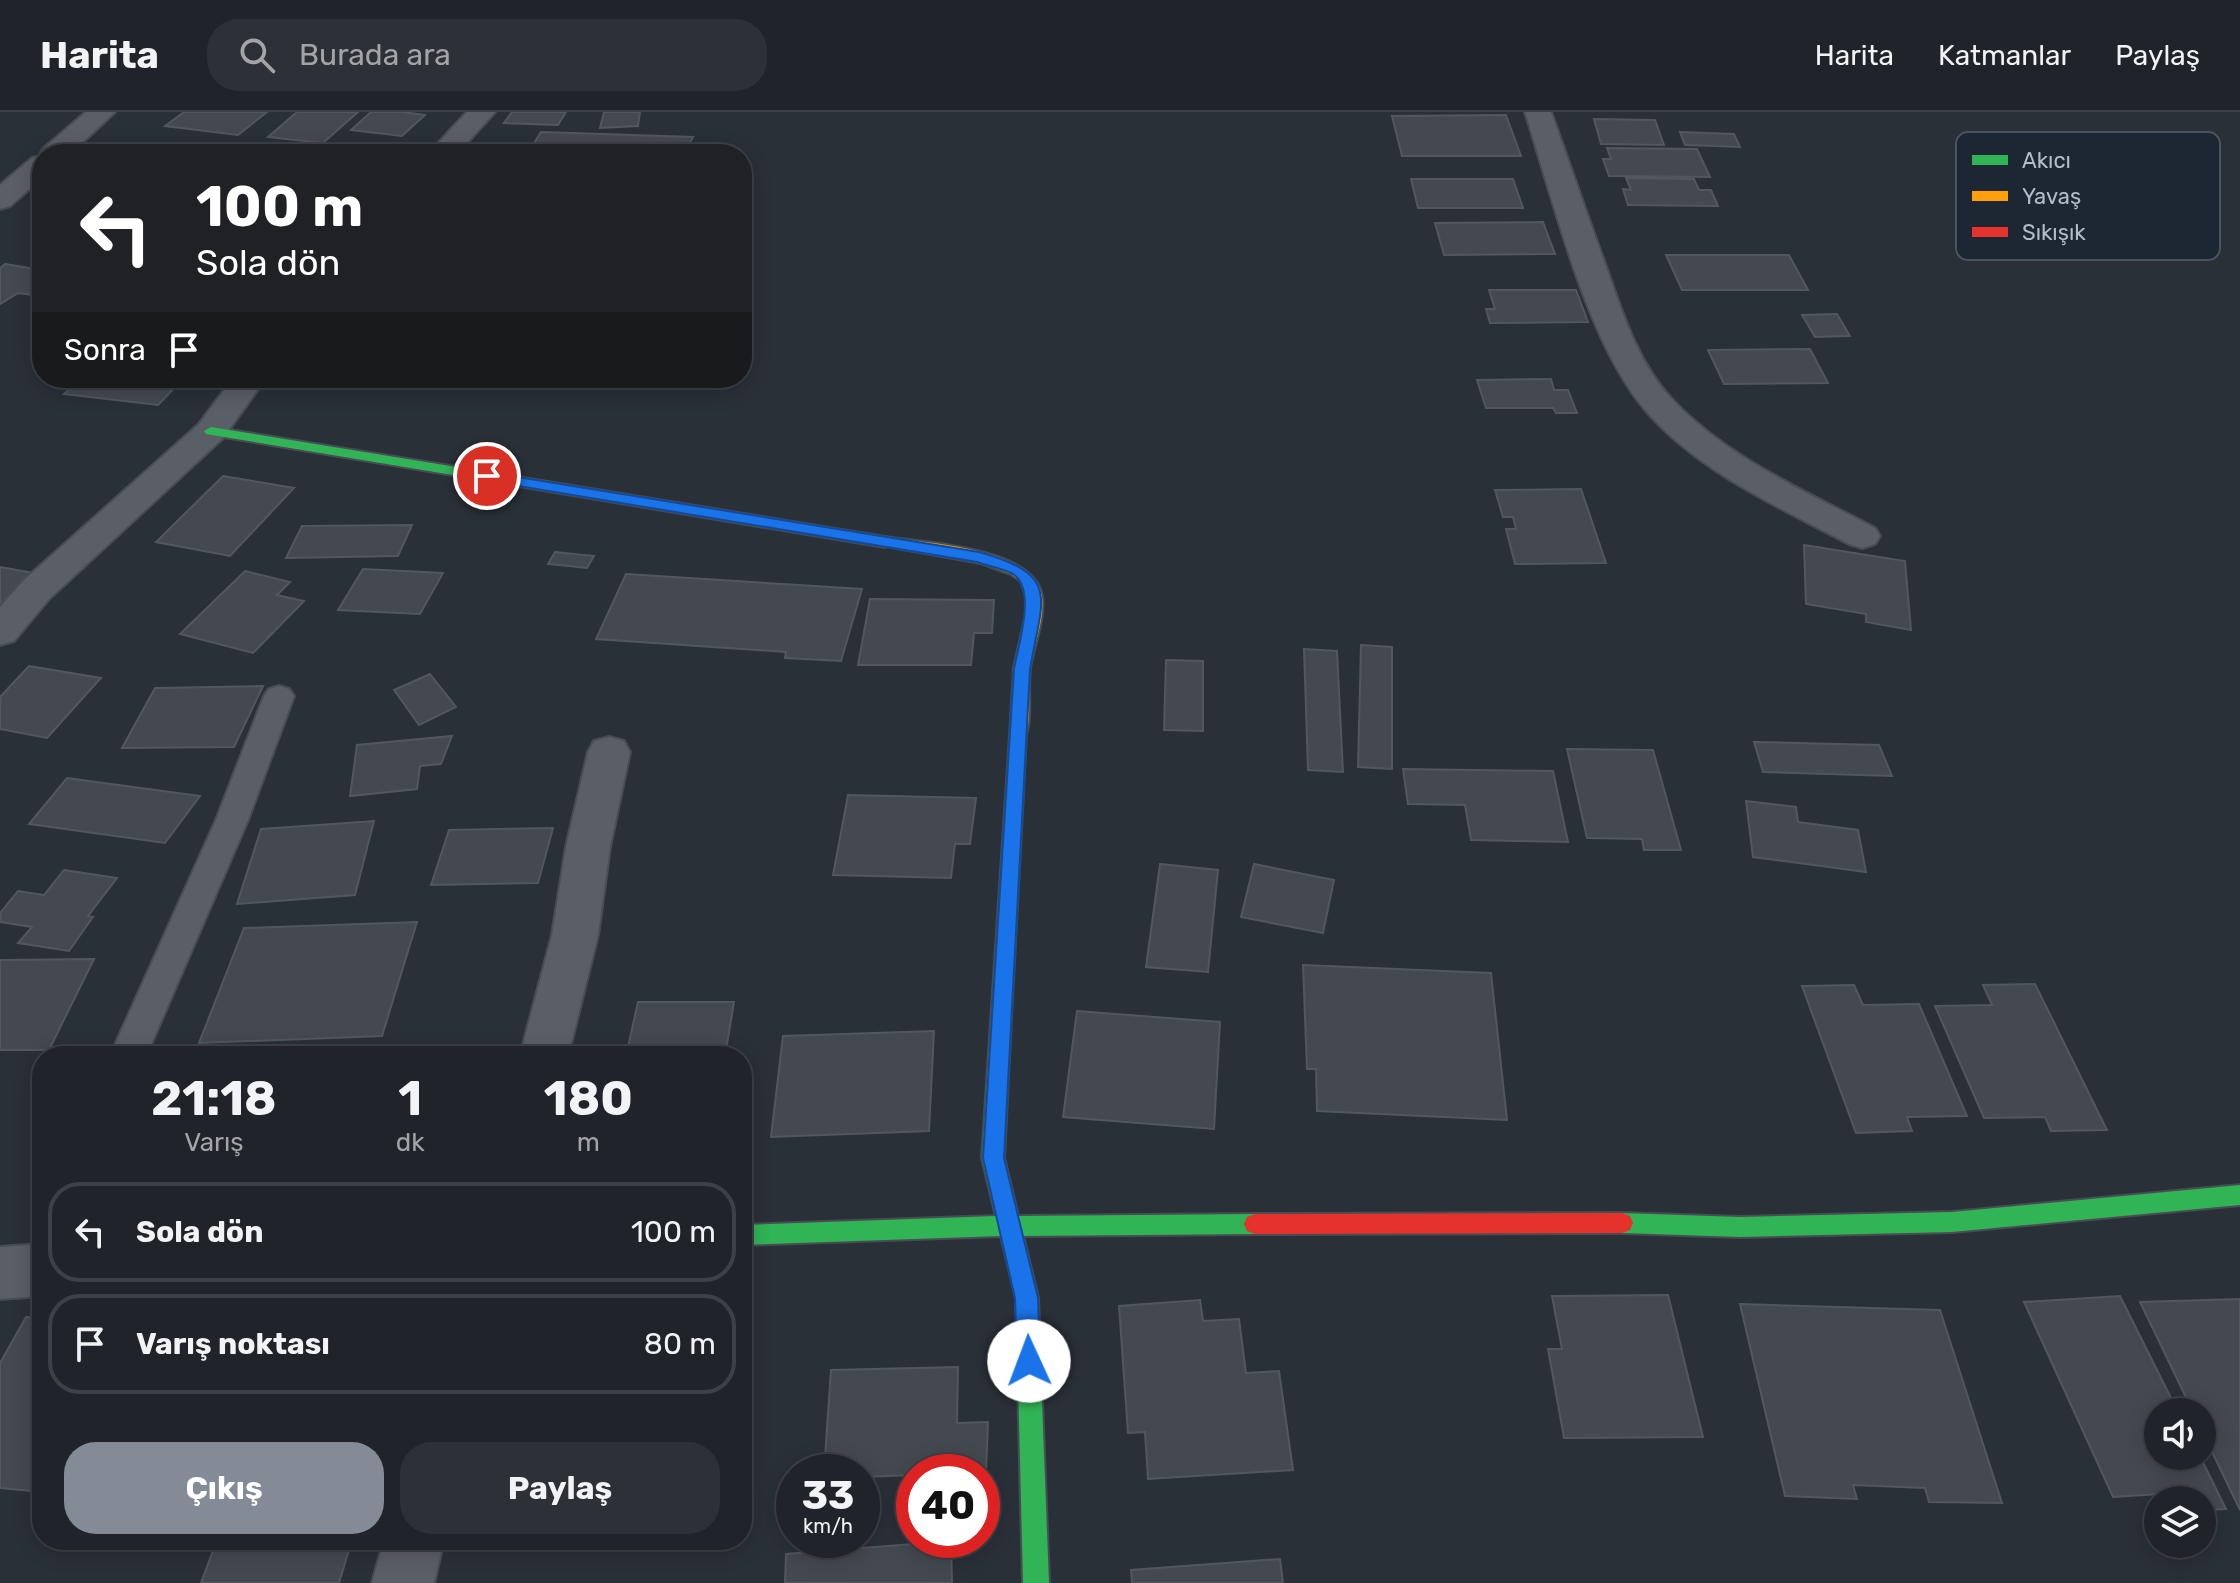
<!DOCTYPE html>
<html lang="tr">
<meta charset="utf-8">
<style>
body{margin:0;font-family:Rubik,sans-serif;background:#2d3036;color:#f1f3f6;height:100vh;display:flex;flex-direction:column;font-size:30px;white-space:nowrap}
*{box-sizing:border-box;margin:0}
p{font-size:26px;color:#a2a4a8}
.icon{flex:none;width:44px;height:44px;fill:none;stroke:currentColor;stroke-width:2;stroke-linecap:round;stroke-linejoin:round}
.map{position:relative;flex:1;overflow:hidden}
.side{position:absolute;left:32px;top:934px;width:720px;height:504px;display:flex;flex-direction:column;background:#20242a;border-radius:32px;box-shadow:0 4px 20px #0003,0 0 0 2px #3d4147}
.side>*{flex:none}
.guide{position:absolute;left:32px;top:32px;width:720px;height:244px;border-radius:32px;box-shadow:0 4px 20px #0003,0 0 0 2px #3d4147;background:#202124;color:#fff;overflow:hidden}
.controls{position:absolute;left:2144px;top:1286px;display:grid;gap:16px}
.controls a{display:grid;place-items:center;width:72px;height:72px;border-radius:50%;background:#20242a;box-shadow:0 4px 20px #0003,0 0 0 2px #3d4147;font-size:40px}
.speed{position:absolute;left:776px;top:1342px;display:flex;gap:16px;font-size:40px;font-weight:700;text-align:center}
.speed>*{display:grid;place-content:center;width:104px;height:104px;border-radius:50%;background:#20242a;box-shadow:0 4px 20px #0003,0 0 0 2px #3d4147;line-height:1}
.speed small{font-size:20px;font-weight:400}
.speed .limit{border:12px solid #d22;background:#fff;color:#111}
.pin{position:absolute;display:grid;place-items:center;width:68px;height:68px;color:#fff;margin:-34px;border:4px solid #fff;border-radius:50%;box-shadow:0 2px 8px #0007}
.me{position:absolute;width:88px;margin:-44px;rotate:358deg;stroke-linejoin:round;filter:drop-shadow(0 0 6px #0008)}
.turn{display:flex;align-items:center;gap:28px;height:168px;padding:0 32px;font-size:36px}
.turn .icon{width:104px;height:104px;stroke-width:2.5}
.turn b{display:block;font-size:56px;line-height:68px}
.then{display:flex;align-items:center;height:76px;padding:0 32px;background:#0003;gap:16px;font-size:30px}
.eta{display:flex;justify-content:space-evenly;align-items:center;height:136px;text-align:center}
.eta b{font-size:48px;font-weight:700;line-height:56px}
.cta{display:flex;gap:16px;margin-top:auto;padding:16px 32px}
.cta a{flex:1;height:92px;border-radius:32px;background:#848b96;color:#fff;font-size:32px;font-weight:700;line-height:92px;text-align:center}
.cta a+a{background:#2d3036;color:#f1f3f6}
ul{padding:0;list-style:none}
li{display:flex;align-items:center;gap:24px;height:100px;margin:0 16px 12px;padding:0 16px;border:4px solid #3d4147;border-radius:32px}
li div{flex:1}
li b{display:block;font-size:30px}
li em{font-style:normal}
header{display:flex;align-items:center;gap:48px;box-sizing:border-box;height:112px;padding:0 40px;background:#20242a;border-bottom:2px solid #3d4147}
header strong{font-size:38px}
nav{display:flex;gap:44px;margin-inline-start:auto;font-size:28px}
.search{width:560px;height:72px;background:#2d3036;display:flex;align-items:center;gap:20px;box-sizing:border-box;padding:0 28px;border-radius:32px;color:#a2a4a8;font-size:30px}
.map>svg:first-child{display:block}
</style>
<header>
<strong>Harita</strong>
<div class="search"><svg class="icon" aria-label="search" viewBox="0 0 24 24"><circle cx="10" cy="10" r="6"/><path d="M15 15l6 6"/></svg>Burada ara</div>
<nav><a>Harita</a><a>Katmanlar</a><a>Paylaş</a></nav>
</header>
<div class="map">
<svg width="2240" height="1471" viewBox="0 0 2240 1471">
<rect width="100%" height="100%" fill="#2a3038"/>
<path fill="#444950" stroke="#52575f" stroke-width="2" d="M184,0H267L238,23L165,14Z
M297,0H358L323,31L268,25Z
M371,0H403L425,3L402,24L351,18Z
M512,0H566L558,13L504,11Z
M604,0H640L638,14L600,16Z
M1506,3L1521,44H1402L1392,4Z
M1594,7L1655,8L1664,33L1601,32Z
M541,20L693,25L684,42H527Z
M1680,20L1734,22L1740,35L1685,33Z
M1607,36L1697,37L1710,65L1609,64L1603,47H1611Z
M1626,66L1694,67L1699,78H1711L1718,94L1628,93L1623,77L1631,78Z
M1411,67H1513L1523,96H1418Z
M1543,110L1555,142L1444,143L1435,111Z
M1666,143H1789L1808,178H1682Z
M5,152L42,158V184L18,181L0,192V156Z
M1489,178H1576L1588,210L1490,211L1486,197H1495Z
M1837,202L1850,224L1815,225L1802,203Z
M1810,237L1828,271L1724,272L1708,238Z
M82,266H184L158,293L64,282Z
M1551,267L1554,278H1568L1577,301H1556L1553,296H1486L1477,268Z
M223,364L294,376L230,444L156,430Z
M1581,377L1606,451L1515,452L1506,417H1516L1513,405H1503L1495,378Z
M412,413L398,444L286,446L302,414Z
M1804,433L1905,449L1911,518L1866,510V502L1806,492Z
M555,440L594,444L587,456L548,452Z
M0,455L33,461L0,493Z
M363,457L443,461L420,502L338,498Z
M245,459L290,470L277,483L304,489L253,541L180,522Z
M626,462L862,477L841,549L785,546L786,540L596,527Z
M870,487L994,488L992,521H974L971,553H858Z
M1361,533L1392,535V657L1358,655Z
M1304,537L1337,539L1343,660L1308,658Z
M1166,548L1203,549V619L1164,618Z
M29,554L101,566L47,626L0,617V585Z
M430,562L456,595L419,613L394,578Z
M263,574L234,635L122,636L155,576Z
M452,624L441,652L420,654L417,677L350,684L357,633Z
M1754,630L1879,633L1892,664L1763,660Z
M1567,637L1653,638L1681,738H1644L1642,727L1587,726Z
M1403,657L1553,659L1568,730L1471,728L1465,693L1408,692Z
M67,666L200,684L165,731L29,712Z
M848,683L976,686L970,732H955L951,766L833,763Z
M1746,689L1796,695L1798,710L1858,718L1866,760L1753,745Z
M374,709L355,783L237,792L261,717Z
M553,716L538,771L431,773L449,718Z
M1160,752L1218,758L1208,860L1146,855Z
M1254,752L1334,768L1323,821L1241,805Z
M64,758L117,766L88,804L93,805L69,839L18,831L32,815L0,810V801L18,779L44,783Z
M417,810L382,924L199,931L244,816Z
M94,847L49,938H0V848Z
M1303,853L1491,861L1507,1008L1317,999L1316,957H1307Z
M2035,872L2107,1018L2051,1019L2045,1005L1984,1006L1935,894L1992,893L1983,873Z
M1854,873L1863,893L1919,892L1967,1004L1907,1005L1912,1019L1856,1021L1802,874Z
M638,890H734L725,944H626Z
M1077,899L1220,910L1214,1017L1063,1005Z
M934,919L929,1019L771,1025L783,924Z
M1668,1183L1703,1325L1564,1326L1548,1237H1562L1552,1184Z
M2120,1184L2178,1300H2158V1344H2200L2226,1397L2202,1398V1388H2180L2176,1381L2113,1385L2024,1190Z
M2240,1187V1398L2202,1319V1300H2193L2140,1190Z
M1200,1188L1203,1209L1239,1207L1246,1261L1279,1259L1293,1358L1148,1367L1145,1320L1128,1321L1119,1194Z
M1740,1192L1940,1198L2002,1391L1929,1390L1925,1376L1853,1373L1857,1387L1785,1384Z
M26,1205L42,1206V1380L0,1376V1251Z
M958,1255L957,1311L988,1310L986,1361L914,1360V1363L862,1365V1360H824L831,1258Z
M217,1428H352L339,1471H201Z
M951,1429L952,1471H785L786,1442Z
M1280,1447L1283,1471H1132L1131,1458Z"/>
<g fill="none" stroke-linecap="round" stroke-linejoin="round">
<defs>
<path id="lane" d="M279,574L289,577L294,584L248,708L146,944H110L216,708L264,584L269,577Z"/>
<path id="street" d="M86,0H115L70,42H42V66L10,94L0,97V73L32,46L41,44L40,42L44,36Z
M467,0H495L457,42H428Z
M1525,0H1551C1569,50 1586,100 1604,149C1621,196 1636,248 1670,285C1725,345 1805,379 1875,416L1880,424L1875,432L1862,436L1849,432C1779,395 1699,360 1646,299C1586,229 1554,89 1525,0Z
M233,266H266L223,326L49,487L14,529L0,533V495L23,469L199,312Z
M609,625L624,629L630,640L610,735L598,823L568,944H520L552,823L566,735L588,640L594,629Z
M42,1132V1184L0,1187V1135Z
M384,1428H444L434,1471H372Z"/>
<path id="fast" d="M211,315L885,425L893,430L885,435L206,322L204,319Z
M1000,917L1007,919L1010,925L1004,1046L1018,1104L1255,1102L1263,1105L1266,1112L1263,1119L1255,1122L1023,1124L1038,1186L1049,1471H1023L1016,1186L1001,1124L742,1133V1113L996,1104L982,1046L990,925L993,919Z
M2240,1073V1093L1952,1120L1740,1125L1622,1121L1614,1118L1611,1111L1614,1104L1622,1101L1740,1105L1952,1100Z"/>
<path id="slow" d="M885,425C924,431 1034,435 1042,484C1045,508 1034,532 1030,556C1027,578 1033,608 1024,628H1012L1010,624L1014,556L1027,498V486L1021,469L1011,462L981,451L880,433V427Z"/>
<path id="jam" d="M1018,618L1026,624L1010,925L1007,931L1000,933L993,931L990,925L1010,624Z
M1622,1101L1630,1104L1633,1111L1630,1118L1622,1121L1255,1122L1247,1119L1244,1112L1247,1105L1255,1102Z"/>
</defs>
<use href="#lane" stroke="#484c53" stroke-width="4"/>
<use href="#street" stroke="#484c53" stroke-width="4"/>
<use href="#fast" stroke="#484c53" stroke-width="4"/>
<use href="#slow" stroke="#484c53" stroke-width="4"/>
<use href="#jam" stroke="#484c53" stroke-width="4"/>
<use href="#lane" fill="#5a5e66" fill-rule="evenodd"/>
<use href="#street" fill="#5a5e66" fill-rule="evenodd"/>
<use href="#fast" fill="#30b455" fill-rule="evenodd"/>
<use href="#slow" fill="#ff9f0a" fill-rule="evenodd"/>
<use href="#jam" fill="#e5322d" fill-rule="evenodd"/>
</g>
<path fill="#1a73e8" stroke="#114b97" stroke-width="2" d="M487,360L979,440C1062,463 1042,486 1030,557L1004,1046L1038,1186L1040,1249L1037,1257L1029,1261L1020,1257L1017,1249L1015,1186L983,1046L1014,557C1018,534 1037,477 1013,462C1002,456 988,454 977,450L482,368V361Z"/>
<rect x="1956" y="20" width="264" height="128" rx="12" fill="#1d2633" stroke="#4a5360" stroke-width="2"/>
<rect x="1972" y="43" width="36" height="10" fill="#30b455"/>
<rect x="1972" y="79" width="36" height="10" fill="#ff9f0a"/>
<rect x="1972" y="115" width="36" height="10" fill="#e5322d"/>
<g font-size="22" fill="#b4bcc9">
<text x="2022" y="56">Akıcı</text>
<text x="2022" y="92">Yavaş</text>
<text x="2022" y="128">Sıkışık</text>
</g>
</svg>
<div class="controls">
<a><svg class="icon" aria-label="sound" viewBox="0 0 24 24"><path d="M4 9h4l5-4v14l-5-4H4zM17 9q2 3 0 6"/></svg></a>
<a><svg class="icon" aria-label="layers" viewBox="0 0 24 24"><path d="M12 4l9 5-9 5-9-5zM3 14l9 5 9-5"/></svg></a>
</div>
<div class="speed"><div>33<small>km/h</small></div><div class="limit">40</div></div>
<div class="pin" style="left:487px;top:364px;background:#d93025"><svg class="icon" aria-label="arrive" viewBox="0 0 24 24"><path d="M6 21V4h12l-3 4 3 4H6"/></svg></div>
<svg class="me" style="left:1029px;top:1249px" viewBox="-20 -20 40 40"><circle r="19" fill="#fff"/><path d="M0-13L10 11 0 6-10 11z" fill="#1a73e8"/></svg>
<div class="guide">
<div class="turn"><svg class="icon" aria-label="left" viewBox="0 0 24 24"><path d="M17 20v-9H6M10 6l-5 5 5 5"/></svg><div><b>100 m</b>Sola dön</div></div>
<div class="then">Sonra<svg class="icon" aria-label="arrive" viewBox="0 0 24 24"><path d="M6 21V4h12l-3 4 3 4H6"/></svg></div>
</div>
<section class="side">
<div class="eta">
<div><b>21:18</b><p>Varış</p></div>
<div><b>1</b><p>dk</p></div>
<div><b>180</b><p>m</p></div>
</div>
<ul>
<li><svg class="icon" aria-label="left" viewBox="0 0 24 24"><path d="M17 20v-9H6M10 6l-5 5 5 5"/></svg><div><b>Sola dön</b></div><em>100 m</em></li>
<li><svg class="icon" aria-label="arrive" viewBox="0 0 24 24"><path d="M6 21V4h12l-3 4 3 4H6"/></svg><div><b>Varış noktası</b></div><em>80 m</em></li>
</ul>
<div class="cta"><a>Çıkış</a><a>Paylaş</a></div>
</section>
</div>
